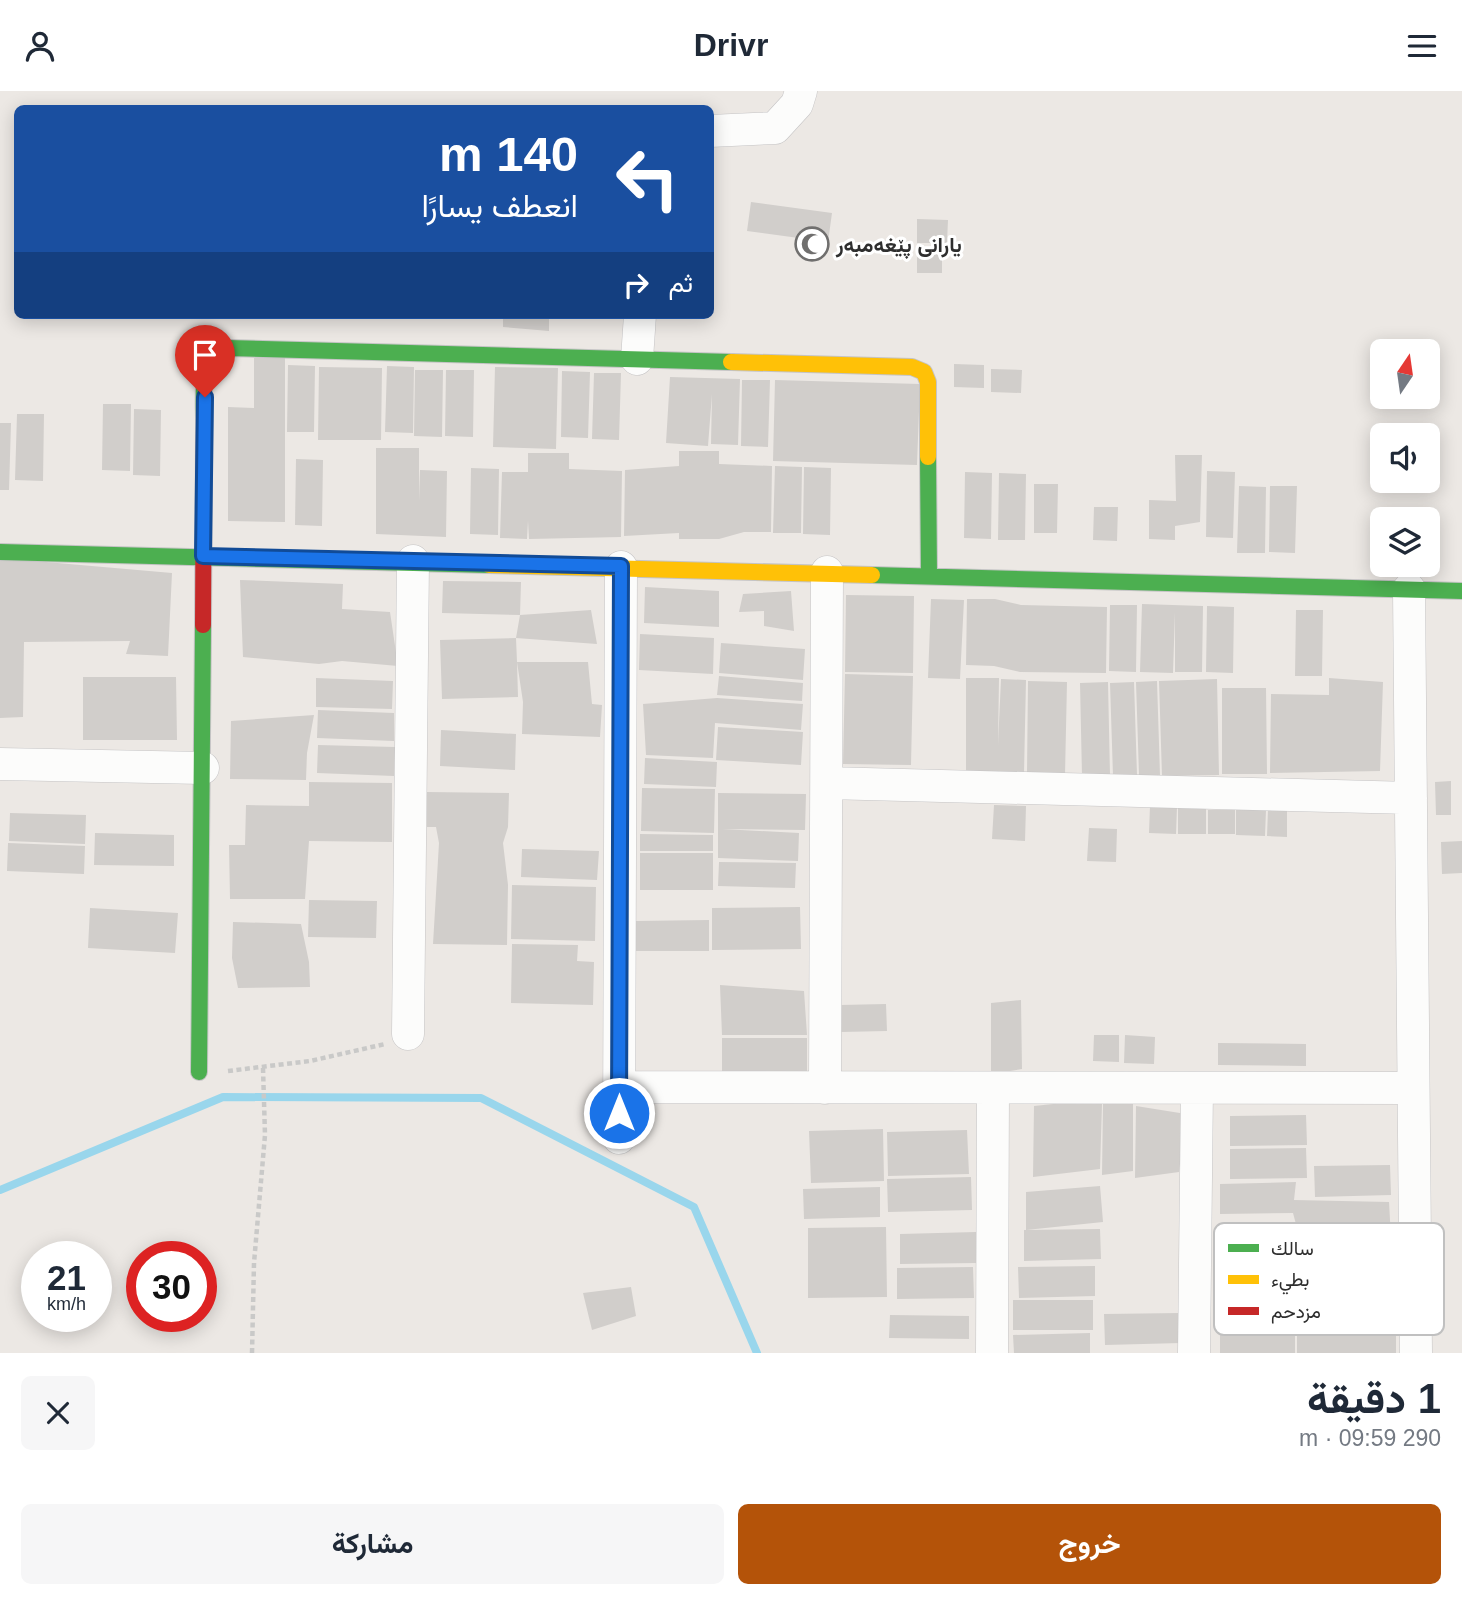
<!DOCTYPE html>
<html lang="ar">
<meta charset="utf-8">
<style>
body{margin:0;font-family:Helvetica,Vazirmatn,sans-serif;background:#f6f6f7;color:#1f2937;direction:rtl;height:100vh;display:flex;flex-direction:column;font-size:26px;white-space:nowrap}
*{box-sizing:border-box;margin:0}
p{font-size:23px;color:#747a83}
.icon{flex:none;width:38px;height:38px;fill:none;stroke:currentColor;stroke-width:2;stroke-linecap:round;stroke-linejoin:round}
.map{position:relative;height:1262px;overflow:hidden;direction:ltr}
.details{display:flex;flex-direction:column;background:#fff;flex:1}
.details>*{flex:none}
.top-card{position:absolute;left:14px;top:14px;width:700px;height:214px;border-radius:10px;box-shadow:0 4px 18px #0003;direction:rtl;background:#1a4fa0;color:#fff;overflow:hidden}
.needle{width:46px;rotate:13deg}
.fabs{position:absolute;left:1370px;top:248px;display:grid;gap:14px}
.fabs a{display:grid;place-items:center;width:70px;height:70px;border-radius:10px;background:#fff;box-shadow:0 4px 18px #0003;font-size:35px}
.speed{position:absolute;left:21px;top:1150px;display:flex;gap:14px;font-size:35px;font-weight:700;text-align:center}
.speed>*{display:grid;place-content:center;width:91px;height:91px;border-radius:50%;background:#fff;box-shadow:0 4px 18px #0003;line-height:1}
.speed small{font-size:18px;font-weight:400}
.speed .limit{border:10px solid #d22;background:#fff;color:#111}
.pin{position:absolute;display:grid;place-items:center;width:60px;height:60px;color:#fff;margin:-72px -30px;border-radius:50% 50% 50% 0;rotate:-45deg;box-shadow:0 0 7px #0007}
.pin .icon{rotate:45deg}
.me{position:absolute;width:77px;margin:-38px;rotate:0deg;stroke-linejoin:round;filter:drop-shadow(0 0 5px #0008)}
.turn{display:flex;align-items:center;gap:24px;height:147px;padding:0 21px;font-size:32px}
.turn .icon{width:91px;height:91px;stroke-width:2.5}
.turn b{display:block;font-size:49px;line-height:60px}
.then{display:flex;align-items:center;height:66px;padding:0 21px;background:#0003;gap:14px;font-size:26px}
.round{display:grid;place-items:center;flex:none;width:74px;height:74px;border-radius:10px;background:#f6f6f7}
.headline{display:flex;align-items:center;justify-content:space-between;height:119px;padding:0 21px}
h1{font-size:42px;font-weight:700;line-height:52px}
.button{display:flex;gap:14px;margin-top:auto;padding:14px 21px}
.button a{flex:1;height:80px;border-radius:10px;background:#b45309;color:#fff;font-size:28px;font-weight:700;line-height:80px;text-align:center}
.button a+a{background:#f6f6f7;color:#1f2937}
header{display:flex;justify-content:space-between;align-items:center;height:91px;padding:0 21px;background:#fff;font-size:32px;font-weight:700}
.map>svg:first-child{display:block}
</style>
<header><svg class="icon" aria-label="menu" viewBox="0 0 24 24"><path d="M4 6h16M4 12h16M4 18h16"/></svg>Drivr<svg class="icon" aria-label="person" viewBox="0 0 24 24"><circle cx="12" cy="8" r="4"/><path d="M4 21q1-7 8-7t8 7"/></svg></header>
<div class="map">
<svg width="1462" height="1262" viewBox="0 0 1462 1262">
<rect width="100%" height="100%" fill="#ece8e4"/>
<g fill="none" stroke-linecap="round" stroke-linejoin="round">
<path stroke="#99d6ec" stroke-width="8" d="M0,1099L223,1006L481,1007L694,1116L757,1262"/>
</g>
<path fill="#d1cecb" d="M751,111L832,122L828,151L747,140Z
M917,128L948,129L947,152H917Z
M917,159H942V182H917Z
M503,224H549V240L503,236Z
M254,267H285V431L228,430V316L254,317Z
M954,273L984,274V297L954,296Z
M288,274L315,275L314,341H287Z
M387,275L414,276L413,342L385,341Z
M319,276L382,277L381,349H318Z
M495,276L558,277L556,358L493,356Z
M991,278L1022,279L1021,302L991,301Z
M415,279H443L442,346L414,345Z
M446,279H474L473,346L445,345Z
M562,280L590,281L588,347L561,346Z
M594,282H621L619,349L592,348Z
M670,286L740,288L738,354L711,353L712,303L708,355L666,352Z
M742,289H770L768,356L741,355Z
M775,289L920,293L917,374L773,370Z
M103,313H131L130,380L102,379Z
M134,318L161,319L160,385L133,384Z
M17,323H44L43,390L15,389Z
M0,332H11L9,399H0Z
M376,357H419V410L420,379L447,380L446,446L376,443Z
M679,360H719V373L772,375L771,441H744L719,448H679V442L624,445L625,379L679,375Z
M528,362H569V378L622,380L621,446L529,448L528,430L527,448L500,447L502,381H528Z
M1175,364H1202L1200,431L1175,435V449L1149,448V409L1176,410Z
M296,368L323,369L322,435L295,434Z
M775,375L802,376L801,442H773Z
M804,376L831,377L830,444L803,443Z
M471,377L499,378L498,444L470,443Z
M1207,380L1235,381L1233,447L1206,446Z
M965,381L992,382L991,448L964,447Z
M999,382L1026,383L1025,449H998Z
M1034,393H1058L1057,442H1034Z
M1239,395L1266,396L1265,462H1237Z
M1270,395H1297L1295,462L1269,461Z
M1094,416H1118L1117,450L1093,449Z
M0,467L172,482L168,565L126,563L130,550L24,551L23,626L0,627Z
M240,489L343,493L342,518L390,521L398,575L342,570L319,573L243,566Z
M443,490L521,491L520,524L442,522Z
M645,496L719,500V536L644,532Z
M791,500L794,540L764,535V520L739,521L743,503Z
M846,504L914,505L913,582L845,581Z
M931,508L964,509L960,588L928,587Z
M967,508H995L1021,514L1107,516L1106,582L1020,581L994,575L966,574Z
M1142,513L1203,515L1202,581H1175V521L1173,582L1140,581Z
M1110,514H1137L1136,581L1109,580Z
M1207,515L1234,516L1233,582L1206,581Z
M591,519L597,553L516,547L520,524Z
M1296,519H1323L1322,585H1295Z
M640,543L714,547L713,583L639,579Z
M516,547L517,571H588L592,613L602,614L600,646L522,643L523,611L517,571L518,606L442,608L440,549Z
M721,552L805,558L803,589L719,582Z
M845,583L913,585L911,674L843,673Z
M719,585L803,592L802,610L717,604Z
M83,586H176L177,649H83Z
M316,587L393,590L392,618L316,616Z
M966,587H999L998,654L1001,588L1026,589L1024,682L966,681Z
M1329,587L1383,591L1380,680L1270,682L1271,603L1329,604Z
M1217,588L1219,684L1162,685L1159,590Z
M1028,590L1067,591L1065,684L1027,683Z
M1157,590L1160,684H1139L1136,591Z
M1108,591L1110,684L1082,685L1080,592Z
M1134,591L1137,684L1113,685L1110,592Z
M1222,597H1266L1267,683H1222Z
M717,607L803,613L801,639L715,632L713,667L646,664L643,613Z
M318,619L394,622V650L317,647Z
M314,624L307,662L306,689L230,688L231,630Z
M718,636L803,641L801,674L716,669Z
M441,639L516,643L515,679L440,675Z
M318,654L395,656L394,685L317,682Z
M645,667L717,671L716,696L644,693Z
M1451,690V724H1436L1435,691Z
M309,691L392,692V751L309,750L305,808H230L229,754H245L246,714L309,715Z
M642,697L715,698L714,742L641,740Z
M427,701L509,702L508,736L503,752L508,794L507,854L433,853L439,752L436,736H427Z
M718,702L806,703L805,739L722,738L799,742L798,770L718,767Z
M994,714L1026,715L1025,750L992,748Z
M1150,715L1177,716L1176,743L1149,742Z
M1178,717L1206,718V743H1178Z
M1268,718L1287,719V746L1267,745Z
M1208,719H1235V743H1208Z
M1236,719H1266L1265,745L1236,744Z
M10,722L86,724L85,753L9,750Z
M1089,737L1117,738L1116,771L1087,770Z
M95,742L174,744V775L94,774Z
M640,743L713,744V760H640Z
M1462,750V782L1442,783L1441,751Z
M8,752L85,755L84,783L7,780Z
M522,758L599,760L597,789L521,786Z
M640,762H713V799H640Z
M719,771L796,772L795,797L718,795Z
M512,794L596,796L595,850L511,848Z
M309,809L377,810L376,847L308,846Z
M800,816L801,858L712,859V817Z
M90,817L178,822L175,862L88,857Z
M709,829V860H636V830Z
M233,831L301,833L309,871L310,896L238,897L232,867Z
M512,853L578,854L577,870L594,871L593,914L511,912Z
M720,894L804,900L807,944H722Z
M1021,909L1022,978L991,983V912Z
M886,913L887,940L841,941L840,914Z
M1094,944H1119V971L1093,970Z
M1125,944L1155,946L1154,973L1124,972Z
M722,947H807V980H722Z
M1218,952L1306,953V975L1218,974Z
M1133,1010V1080L1102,1084L1103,1013Z
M1063,1012L1102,1013L1100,1078L1033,1086L1034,1015Z
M1136,1015L1186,1023L1179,1081L1135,1087Z
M1306,1024L1307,1054L1230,1055V1025Z
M883,1038L884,1090L811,1092L809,1040Z
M967,1039L969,1083L888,1085L887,1041Z
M1306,1057L1307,1087L1230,1088V1058Z
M1390,1074L1391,1104L1315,1106L1314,1075Z
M971,1086L972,1119L888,1121L887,1088Z
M1296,1091L1294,1109L1389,1111L1391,1147L1301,1152L1293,1122L1220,1123V1093Z
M1100,1095L1103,1131L1026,1139V1101Z
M880,1096V1126L804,1128L803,1098Z
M886,1136L887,1206L808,1207V1137Z
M1100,1138L1101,1168L1024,1170V1139Z
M976,1141L977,1172L900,1173V1143Z
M1095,1175V1205L1019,1207L1018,1176Z
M973,1176L974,1207L897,1208V1177Z
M631,1196L636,1225L592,1239L583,1202Z
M1297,1203H1396V1262H1297Z
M1013,1209H1093V1239H1013Z
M1180,1222L1181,1252L1105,1254L1104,1223Z
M890,1224L969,1225V1248L889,1247Z
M1220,1224L1295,1225V1262H1220Z
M1090,1242V1262H1014L1013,1244Z"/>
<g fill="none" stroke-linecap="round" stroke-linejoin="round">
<defs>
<path id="street" d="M710,40L775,37L797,13L801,0
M637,268L640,224
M1409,498L1416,1262
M0,673L203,677
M827,692L1411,707
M408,943L413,470
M619,996L1413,997
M825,997L827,481
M619,1047L621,476
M992,1262L993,997
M1194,1262L1197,997"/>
<path id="fast" d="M204,338C205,308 196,271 228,257L731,271
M928,366L929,485
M0,461L489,474
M872,484L1462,500
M199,981L203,534"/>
<path id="slow" d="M731,271L912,276L924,281L928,291V366
M489,474L872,484"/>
<path id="jam" d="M203,534L204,338"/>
</defs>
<use href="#street" stroke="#c5c4c5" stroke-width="33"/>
<use href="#fast" stroke="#c5c4c5" stroke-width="18"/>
<use href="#slow" stroke="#c5c4c5" stroke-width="18"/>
<use href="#jam" stroke="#c5c4c5" stroke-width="18"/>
<path stroke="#c9c9c8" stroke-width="4.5" stroke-dasharray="5 3.5" stroke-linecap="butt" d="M228,980L310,970L385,953
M252,1262L254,1172L265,1044L263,977"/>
<use href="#street" stroke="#fcfcfb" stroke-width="32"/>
<use href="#fast" stroke="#4caf50" stroke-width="16"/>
<use href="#slow" stroke="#ffc107" stroke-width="16"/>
<use href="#jam" stroke="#c62828" stroke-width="16"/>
</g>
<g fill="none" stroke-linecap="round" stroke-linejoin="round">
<defs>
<path id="route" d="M205,306L203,465L621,475L619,1022"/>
</defs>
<use href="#route" stroke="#114b97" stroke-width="18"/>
<use href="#route" stroke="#1a73e8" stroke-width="12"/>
</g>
<defs>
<symbol id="mosque-ring" viewBox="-11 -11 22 22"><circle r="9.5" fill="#fff" stroke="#706f6e" stroke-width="1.5"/><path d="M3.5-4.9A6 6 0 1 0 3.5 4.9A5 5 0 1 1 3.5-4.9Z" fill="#706f6e"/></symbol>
</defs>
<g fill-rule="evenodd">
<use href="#mosque-ring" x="793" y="134" width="38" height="38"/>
</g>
<g text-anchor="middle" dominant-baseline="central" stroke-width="6" stroke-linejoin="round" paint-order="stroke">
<g font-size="21" font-weight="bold" fill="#2e2e2e" stroke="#fff" text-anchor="start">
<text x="836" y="153">یارانی پێغەمبەر</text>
</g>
</g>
<rect x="1214" y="1132" width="230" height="112" rx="10" fill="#fff" stroke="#c0c0c0" stroke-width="2"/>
<rect x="1228" y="1153" width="31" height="8" fill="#4caf50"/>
<rect x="1228" y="1184" width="31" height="9" fill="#ffc107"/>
<rect x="1228" y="1216" width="31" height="8" fill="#c62828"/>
<g font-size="19" fill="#2e2e2e">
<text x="1271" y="1164">سالك</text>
<text x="1271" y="1195">بطيء</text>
<text x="1271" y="1227">مزدحم</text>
</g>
</svg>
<div class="fabs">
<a><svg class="needle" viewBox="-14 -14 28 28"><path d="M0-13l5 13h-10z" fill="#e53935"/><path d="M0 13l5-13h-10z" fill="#747a83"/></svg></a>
<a><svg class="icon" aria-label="sound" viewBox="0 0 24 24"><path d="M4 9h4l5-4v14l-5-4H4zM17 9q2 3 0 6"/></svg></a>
<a><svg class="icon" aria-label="layers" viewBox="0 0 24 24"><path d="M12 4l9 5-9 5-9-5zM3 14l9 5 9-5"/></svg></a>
</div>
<div class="speed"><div>21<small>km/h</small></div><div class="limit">30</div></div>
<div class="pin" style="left:205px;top:306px;background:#d93025"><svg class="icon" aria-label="arrive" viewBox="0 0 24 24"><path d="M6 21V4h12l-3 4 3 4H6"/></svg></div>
<svg class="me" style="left:619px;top:1022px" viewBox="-20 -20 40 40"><circle r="17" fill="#1a73e8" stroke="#fff" stroke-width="3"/><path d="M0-11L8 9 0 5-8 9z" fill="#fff"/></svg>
<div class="top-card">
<div class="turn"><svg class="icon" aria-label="left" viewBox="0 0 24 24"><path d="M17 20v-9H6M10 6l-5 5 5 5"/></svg><div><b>140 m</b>انعطف يسارًا</div></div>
<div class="then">ثم<svg class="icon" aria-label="right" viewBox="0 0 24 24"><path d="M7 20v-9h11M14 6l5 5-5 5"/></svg></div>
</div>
</div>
<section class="details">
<div class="headline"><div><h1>1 دقيقة</h1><p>290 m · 09:59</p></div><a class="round"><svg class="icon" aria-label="close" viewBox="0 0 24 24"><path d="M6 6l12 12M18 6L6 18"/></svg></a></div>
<div class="button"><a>خروج</a><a>مشاركة</a></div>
</section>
